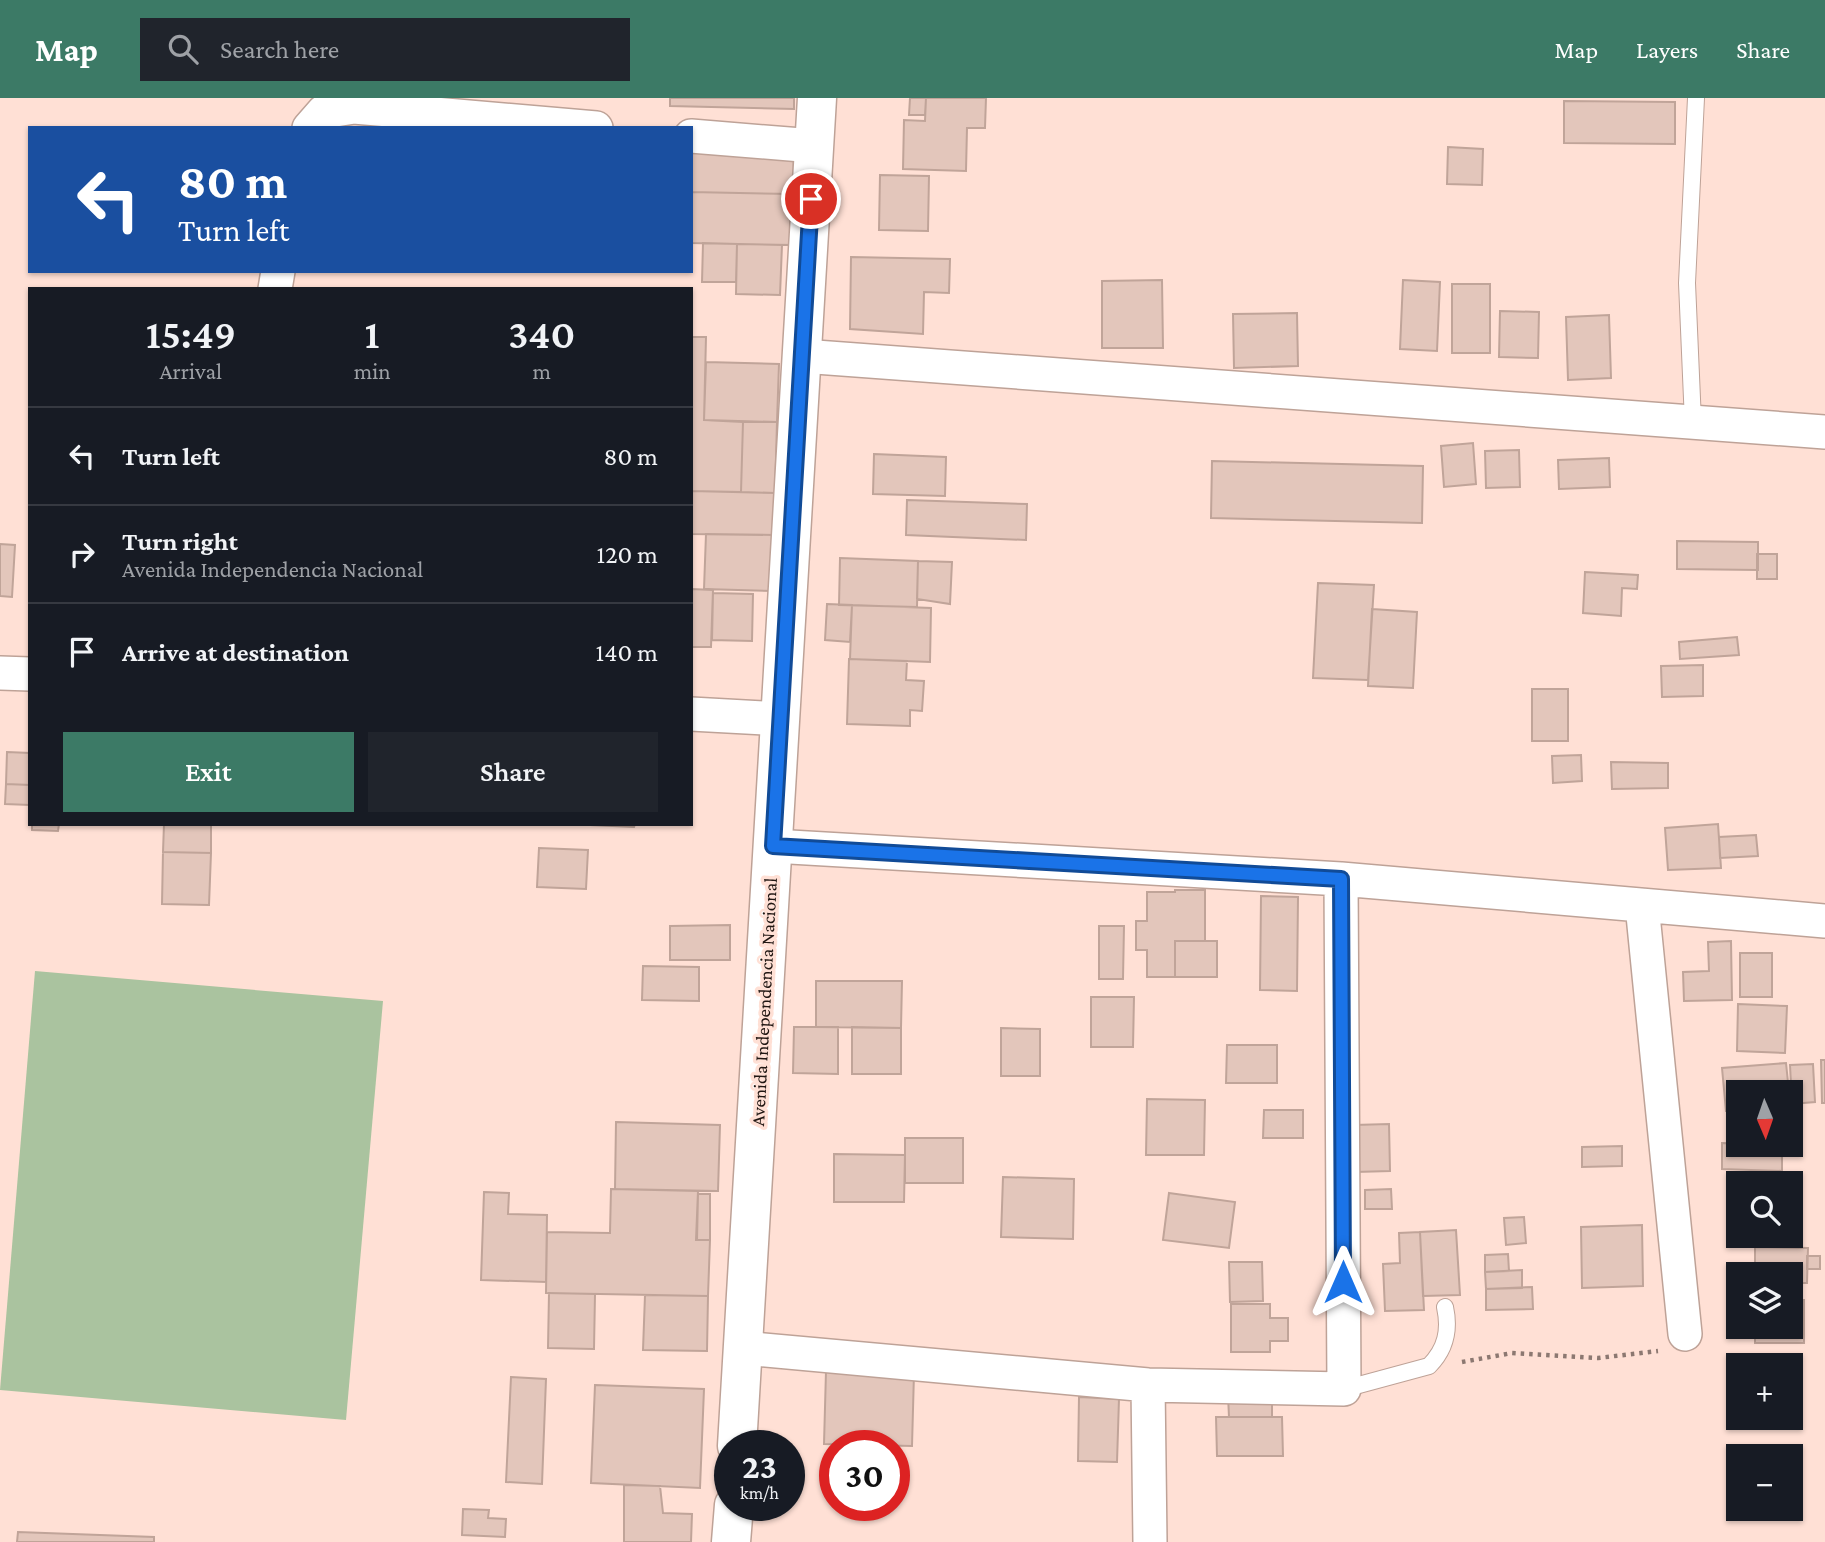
<!DOCTYPE html>
<meta charset="utf-8">
<style>
body{margin:0;font-family:"Crimson Pro",serif;background:#20242c;color:#f1f3f6;height:100vh;display:flex;flex-direction:column;font-size:26px;white-space:nowrap}
*{box-sizing:border-box;margin:0}
p{font-size:23px;color:#9ea1a6}
.icon{flex:none;width:38px;height:38px;fill:none;stroke:currentColor;stroke-width:2;stroke-linecap:round;stroke-linejoin:round}
.map{position:relative;flex:1;overflow:hidden}
.sheet{position:absolute;left:28px;top:189px;width:665px;height:539px;display:flex;flex-direction:column;background:#171b24;border-radius:0px;box-shadow:0 2px 5px #0004}
.sheet>*{flex:none}
.banner{position:absolute;left:28px;top:28px;width:665px;height:147px;border-radius:0px;box-shadow:0 2px 5px #0004;background:#1a4fa0;color:#fff;overflow:hidden}
.needle{width:46px;rotate:178deg}
.fabs{position:absolute;left:1726px;top:982px;display:grid;gap:14px}
.fabs a{display:grid;place-items:center;width:77px;height:77px;border-radius:0px;background:#171b24;box-shadow:0 2px 5px #0004;font-size:35px}
.speed{position:absolute;left:714px;top:1332px;display:flex;gap:14px;font-size:35px;font-weight:700;text-align:center}
.speed>*{display:grid;place-content:center;width:91px;height:91px;border-radius:50%;background:#171b24;box-shadow:0 2px 5px #0004;line-height:1}
.speed small{font-size:18px;font-weight:400}
.speed .limit{border:10px solid #d22;background:#fff;color:#111}
.pin{position:absolute;display:grid;place-items:center;width:60px;height:60px;color:#fff;margin:-30px;border:4px solid #fff;border-radius:50%;box-shadow:0 2px 7px #0007}
.me{position:absolute;width:77px;margin:-38px;rotate:0deg;stroke-linejoin:round;filter:drop-shadow(0 0 5px #0008)}
.turn{display:flex;align-items:center;gap:24px;height:147px;padding:0 35px;font-size:32px}
.turn .icon{width:91px;height:91px;stroke-width:2.5}
.turn b{display:block;font-size:49px;line-height:60px}
.eta{display:flex;justify-content:space-evenly;align-items:center;height:119px;text-align:center}
.eta b{font-size:42px;font-weight:600;line-height:49px}
.button{display:flex;gap:14px;margin-top:auto;padding:14px 35px}
.button a{flex:1;height:80px;border-radius:0px;background:#3c7a66;color:#fff;font-size:28px;font-weight:600;line-height:80px;text-align:center}
.button a+a{background:#20242c;color:#f1f3f6}
ul{padding:0;list-style:none}
li{display:flex;align-items:center;gap:21px;height:98px;padding:0 35px;border-top:2px solid #363941}
li div{flex:1}
li b{display:block;font-size:26px}
li em{font-style:normal}
header{display:flex;align-items:center;gap:42px;box-sizing:border-box;height:98px;padding:0 35px;background:#3c7a66;color:#fff}
header strong{font-size:33px}
nav{display:flex;gap:38px;margin-inline-start:auto;font-size:24px}
.search{width:490px;height:63px;background:#20242c;display:flex;align-items:center;gap:18px;box-sizing:border-box;padding:0 24px;border-radius:0px;color:#9ea1a6;font-size:26px}
.map>svg:first-child{display:block}
</style>
<header>
<strong>Map</strong>
<div class="search"><svg class="icon" aria-label="search" viewBox="0 0 24 24"><circle cx="10" cy="10" r="6"/><path d="M15 15l6 6"/></svg>Search here</div>
<nav><a>Map</a><a>Layers</a><a>Share</a></nav>
</header>
<div class="map">
<svg width="1825" height="1444" viewBox="0 0 1825 1444">
<rect width="100%" height="100%" fill="#ffe0d5"/>
<path fill="#aac39f" d="M35,873L383,903L346,1322L0,1292Z"/>
<path fill="#e3c6bb" stroke="#c0a499" stroke-width="2" d="M670,0H794V11L670,8Z
M910,0H926L925,17H909Z
M926,0H986L985,30H967L966,73L903,71L904,22L925,23Z
M1564,3L1675,4V46L1564,45Z
M691,49L794,51L793,96L691,94Z
M1448,49L1483,51L1482,87L1447,86Z
M880,77L929,78L928,133L879,132Z
M691,94L793,96L792,147L691,145Z
M703,145L737,146L736,184H702Z
M737,146L782,147L780,197L736,196Z
M851,159L950,161L949,195L924,194L923,236L850,231Z
M1162,182L1163,250H1102V183Z
M1403,182L1440,184L1437,253L1400,251Z
M1452,186H1490V255H1452Z
M1500,213L1539,214L1538,260L1499,259Z
M1297,215L1298,268L1234,270L1233,216Z
M1609,217L1611,280L1568,282L1566,219Z
M691,239H706L704,322L743,324L741,394L691,393Z
M706,264L779,266L777,324L704,322Z
M743,324H777L775,395L741,394Z
M1473,345L1476,386L1444,389L1441,348Z
M1519,352L1520,389L1486,390L1485,353Z
M874,356L946,359L945,398L873,396Z
M1609,360L1610,389L1559,391L1558,362Z
M1212,363L1423,368L1422,425L1211,420Z
M691,393L775,395L774,437L691,436Z
M907,402L1027,406L1026,442L906,437Z
M706,436L774,437L773,493L704,491Z
M1677,443L1758,444V472L1677,471Z
M0,446L15,447L12,499L0,498Z
M1757,456H1777V481H1757Z
M840,460L918,463L917,509L839,507Z
M918,463L952,464L950,506L917,501Z
M1585,474L1638,477L1637,491L1622,490L1621,518L1583,515Z
M1318,485L1374,487L1368,582L1313,580Z
M691,491L713,492L711,549H691Z
M713,495L753,496L752,543L712,542Z
M827,506L852,507L850,544L825,542Z
M852,507L931,510L930,564L850,561Z
M1372,511L1417,514L1413,590L1368,588Z
M1737,539L1739,557L1680,561L1679,544Z
M849,561L907,563L906,582L924,583L922,613L910,612V628L847,626Z
M1703,567V598L1662,599L1661,568Z
M1532,591H1568V643H1532Z
M7,654L30,655V687L6,686Z
M1581,657L1582,683L1553,685L1552,658Z
M1611,664L1668,665V690L1612,691Z
M6,686L30,687V707L5,706Z
M32,726H59L58,733L32,732Z
M164,726H211V755L163,754Z
M591,726H635L634,729L591,727Z
M1718,726L1721,770L1668,772L1665,730Z
M1756,737L1758,758L1720,760L1719,739Z
M539,750L588,752L586,791L537,789Z
M163,754L211,755L209,807L162,806Z
M1175,792H1205V843H1175V879H1147V852H1136V823H1147V794H1175Z
M1261,798L1298,799L1297,893L1260,892Z
M730,827V862H670V828Z
M1099,828H1124L1123,881H1099Z
M1175,843H1217V879H1175Z
M1731,843L1732,902L1684,903L1683,874L1709,873L1708,844Z
M1740,855H1772V899H1740Z
M643,868L699,869V903L642,902Z
M816,883H902L901,930L816,929Z
M1091,899H1134L1133,949H1091Z
M1738,906L1787,908L1785,955L1737,953Z
M794,929H838V976L793,975Z
M852,929L901,930V976H852Z
M1001,930L1040,931V978H1001Z
M1227,947H1277V985H1226Z
M1821,962H1825V1005H1822Z
M1786,965L1789,994H1738V1012L1726,1013L1722,970Z
M1813,966L1815,1004L1792,1006L1790,967Z
M1147,1001L1205,1002L1204,1057H1146Z
M1264,1012H1303V1040H1263Z
M616,1024L720,1027L718,1093L615,1091Z
M1389,1026L1390,1073L1356,1074L1354,1027Z
M905,1040H963V1085H905Z
M1722,1045L1782,1047V1073L1722,1071Z
M1622,1048V1068L1582,1069V1049Z
M834,1056L905,1057L904,1104H834Z
M1003,1079L1074,1081L1073,1141L1001,1139Z
M611,1091L698,1093L696,1142H710L708,1198L546,1195L547,1134L610,1135Z
M1391,1091L1392,1111H1365V1092Z
M484,1094L509,1095L508,1116L547,1117L546,1184L481,1182Z
M1169,1095L1235,1104L1229,1150L1163,1142Z
M1733,1095H1738V1126H1733Z
M1790,1095L1793,1096V1126H1790Z
M698,1096H710V1142H697Z
M1524,1119L1526,1145L1506,1147L1504,1120Z
M1642,1127L1643,1188L1582,1190L1581,1129Z
M1456,1132L1460,1197L1423,1198L1420,1134Z
M1420,1134L1424,1212L1385,1213L1383,1166L1400,1165L1399,1135Z
M1755,1149L1808,1150L1807,1185H1790V1176H1755Z
M1508,1156L1509,1173L1485,1174V1157Z
M1807,1158H1820V1171H1807Z
M1229,1164H1262L1263,1203L1230,1204Z
M1522,1172V1190L1486,1191L1485,1174Z
M1532,1189L1533,1211L1486,1212V1191Z
M549,1195L595,1196L594,1251L548,1250Z
M645,1197L708,1198L707,1253L643,1252Z
M1790,1202H1804V1245H1755V1228H1790Z
M1231,1206H1270V1220H1288V1243H1270V1254H1231Z
M826,1273L914,1275L912,1348L824,1346Z
M511,1279L546,1281L542,1386L506,1384Z
M595,1287L704,1291L700,1390L591,1385Z
M1228,1297H1272V1319H1229Z
M1079,1299L1119,1301L1117,1364L1078,1363Z
M1216,1319H1282L1283,1358H1217Z
M624,1387L660,1388L663,1415L692,1416L691,1444H624Z
M463,1411L489,1412L488,1420L506,1421L505,1439L462,1437Z
M18,1434L154,1439V1444H17Z"/>
<g fill="none" stroke-linecap="round" stroke-linejoin="round">
<defs>
<path id="lane" d="M1693,324L1687,185L1696,0
M1344,1291L1429,1268C1446,1251 1450,1232 1445,1209"/>
<path id="street" d="M309,30L323,14L354,9L596,30
M691,38L814,48
M275,191L278,173
M802,258L1825,334
M0,575L30,576
M691,616L781,621
M773,748L1341,781L1825,823
M1642,807L1685,1236
M743,1250L1148,1287L1344,1291L1341,781
M1148,1287L1150,1444"/>
<path id="secondary" d="M737,1348L817,0
M731,1444L734,1407"/>
</defs>
<use href="#lane" stroke="#bea297" stroke-width="18"/>
<use href="#street" stroke="#bea297" stroke-width="36"/>
<use href="#secondary" stroke="#bea297" stroke-width="41"/>
<path stroke="#8c7871" stroke-width="4.5" stroke-dasharray="3.5 5" stroke-linecap="butt" d="M1462,1264L1512,1255L1598,1260L1658,1253"/>
<use href="#lane" stroke="#fff" stroke-width="16"/>
<use href="#street" stroke="#fff" stroke-width="33"/>
<use href="#secondary" stroke="#fff" stroke-width="38"/>
</g>
<g fill="none" stroke-linecap="round" stroke-linejoin="round">
<defs>
<path id="route" d="M811,101L773,748L1341,781L1343,1184"/>
</defs>
<use href="#route" stroke="#114b97" stroke-width="18"/>
<use href="#route" stroke="#1a73e8" stroke-width="12"/>
</g>
<g text-anchor="middle" dominant-baseline="central" stroke-width="7" stroke-linejoin="round" paint-order="stroke">
<g font-size="19" fill="#211713" stroke="#ffe0d5">
<text transform="translate(764 904) rotate(-87)">Avenida Independencia Nacional</text>
</g>
</g>
</svg>
<div class="fabs">
<a><svg class="needle" viewBox="-14 -14 28 28"><path d="M0-13l5 13h-10z" fill="#e53935"/><path d="M0 13l5-13h-10z" fill="#9ea1a6"/></svg></a>
<a><svg class="icon" aria-label="search" viewBox="0 0 24 24"><circle cx="10" cy="10" r="6"/><path d="M15 15l6 6"/></svg></a>
<a><svg class="icon" aria-label="layers" viewBox="0 0 24 24"><path d="M12 4l9 5-9 5-9-5zM3 14l9 5 9-5"/></svg></a>
<a>+</a>
<a>−</a>
</div>
<div class="speed"><div>23<small>km/h</small></div><div class="limit">30</div></div>
<div class="pin" style="left:811px;top:101px;background:#d93025"><svg class="icon" aria-label="arrive" viewBox="0 0 24 24"><path d="M6 21V4h12l-3 4 3 4H6"/></svg></div>
<svg class="me" style="left:1343px;top:1184px" viewBox="-20 -20 40 40"><path d="M0-17L14 15 0 8-14 15z" fill="#1a73e8" stroke="#fff" stroke-width="4"/></svg>
<div class="banner">
<div class="turn"><svg class="icon" aria-label="left" viewBox="0 0 24 24"><path d="M17 20v-9H6M10 6l-5 5 5 5"/></svg><div><b>80 m</b>Turn left</div></div>
</div>
<section class="sheet">
<div class="eta">
<div><b>15:49</b><p>Arrival</p></div>
<div><b>1</b><p>min</p></div>
<div><b>340</b><p>m</p></div>
</div>
<ul>
<li><svg class="icon" aria-label="left" viewBox="0 0 24 24"><path d="M17 20v-9H6M10 6l-5 5 5 5"/></svg><div><b>Turn left</b></div><em>80 m</em></li>
<li><svg class="icon" aria-label="right" viewBox="0 0 24 24"><path d="M7 20v-9h11M14 6l5 5-5 5"/></svg><div><b>Turn right</b><p>Avenida Independencia Nacional</p></div><em>120 m</em></li>
<li><svg class="icon" aria-label="arrive" viewBox="0 0 24 24"><path d="M6 21V4h12l-3 4 3 4H6"/></svg><div><b>Arrive at destination</b></div><em>140 m</em></li>
</ul>
<div class="button"><a>Exit</a><a>Share</a></div>
</section>
</div>
